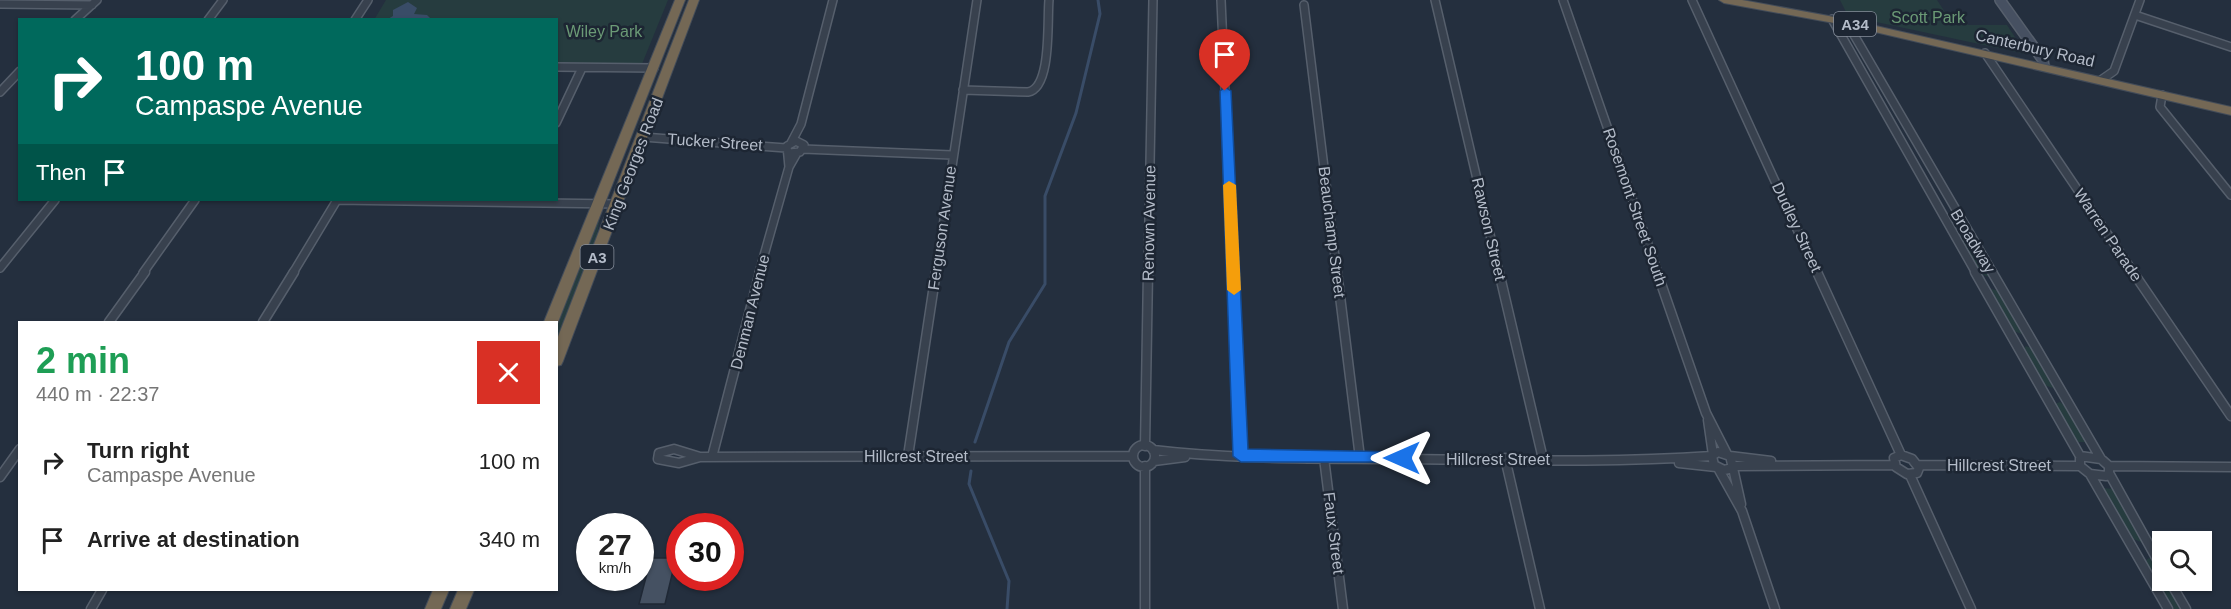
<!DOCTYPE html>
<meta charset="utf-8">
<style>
body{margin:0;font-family:Arial,sans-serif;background:#f6f6f6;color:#222;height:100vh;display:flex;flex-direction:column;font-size:22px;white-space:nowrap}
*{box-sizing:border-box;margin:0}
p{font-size:20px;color:#767676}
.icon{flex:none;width:33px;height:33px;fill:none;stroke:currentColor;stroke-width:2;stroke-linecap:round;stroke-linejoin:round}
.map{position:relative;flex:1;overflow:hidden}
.sheet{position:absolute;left:18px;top:321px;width:540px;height:270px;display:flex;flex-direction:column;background:#fff;border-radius:0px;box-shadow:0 2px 4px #0004}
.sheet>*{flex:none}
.hud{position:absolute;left:18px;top:18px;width:540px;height:183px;border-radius:0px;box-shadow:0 2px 4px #0004;background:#00695c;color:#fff;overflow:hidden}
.buttons{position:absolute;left:2152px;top:531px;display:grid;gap:12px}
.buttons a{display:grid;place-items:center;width:60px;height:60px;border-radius:0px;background:#fff;box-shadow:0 2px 4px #0004;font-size:30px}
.speed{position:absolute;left:576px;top:513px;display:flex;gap:12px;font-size:30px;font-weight:700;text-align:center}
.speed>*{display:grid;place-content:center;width:78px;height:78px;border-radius:50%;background:#fff;box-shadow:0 2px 4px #0004;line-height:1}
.speed small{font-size:15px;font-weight:400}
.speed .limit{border:9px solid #d22;background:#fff;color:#111}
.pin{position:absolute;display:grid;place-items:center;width:51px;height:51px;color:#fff;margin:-62px -26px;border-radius:50% 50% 50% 0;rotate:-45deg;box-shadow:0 0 6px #0007}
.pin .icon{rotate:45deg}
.me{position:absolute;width:66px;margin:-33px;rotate:270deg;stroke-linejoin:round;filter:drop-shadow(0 0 4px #0008)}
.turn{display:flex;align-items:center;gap:21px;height:126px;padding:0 18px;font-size:27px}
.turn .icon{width:78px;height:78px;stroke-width:2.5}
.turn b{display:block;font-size:42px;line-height:51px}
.then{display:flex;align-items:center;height:57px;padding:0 18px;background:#0003;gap:12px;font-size:22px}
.round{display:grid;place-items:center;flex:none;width:63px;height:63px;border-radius:0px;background:#f6f6f6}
.head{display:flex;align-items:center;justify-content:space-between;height:102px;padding:0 18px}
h1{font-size:36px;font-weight:700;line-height:45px;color:#1e9e55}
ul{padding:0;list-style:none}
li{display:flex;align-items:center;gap:18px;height:78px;padding:0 18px}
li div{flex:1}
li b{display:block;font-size:22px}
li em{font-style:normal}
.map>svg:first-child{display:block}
</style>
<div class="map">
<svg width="2231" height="609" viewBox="0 0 2231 609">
<rect width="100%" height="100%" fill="#242f3e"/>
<path fill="#263c3f" d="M386,0H668L642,64L631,65L557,62L556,20H374Z
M1840,0H1937L1947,15H1961L1968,25H2007L2026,54L1848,16Z
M600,216L597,236L557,339V324Z
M1963,236L1969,238L1989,277L1981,274L1960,238Z
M1991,289L2000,291L2022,334L2013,331Z
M2026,346L2033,349L2054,385L2053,388L2044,385L2024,349Z
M2060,402L2065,406L2086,442H2076L2056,406L2055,404Z
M2102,488L2114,489L2141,538V542L2131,538Z
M2149,558L2155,561L2163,580L2166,581L2182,609H2172L2145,561Z"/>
<path fill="#394c67" d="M408,2L417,8L414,14L427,15L431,19H388L393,16V10Z"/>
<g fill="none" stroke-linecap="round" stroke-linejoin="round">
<path stroke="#394c67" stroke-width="3" d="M975,442L1009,342L1045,284V196L1076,113L1100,14L1098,0
M971,471L969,484L1009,581L1007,609"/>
</g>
<path fill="#455162" stroke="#1f2835" stroke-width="1.5" d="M651,558H676L665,604H639Z"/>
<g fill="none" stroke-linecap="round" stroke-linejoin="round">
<defs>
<path id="street-far1" d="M1221,0L1233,273
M1435,0L1499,273
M1563,0L1658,273
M1692,0L1817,273
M0,4L92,5
M1304,5L1337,273
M2135,15L2231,47
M1832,19L1976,273
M75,20L97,0
M208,20L223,0
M355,20L368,0
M1847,23L1993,273
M1985,53L2134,273
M556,67L654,68
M2101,80L2114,71L2140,0
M963,90L1028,92C1052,88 1047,20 1049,0
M0,92L20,71
M2162,95L2160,107L2231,195
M556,123L582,68
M643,137L786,148
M791,143L801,124L833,0
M803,149L952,155
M789,153L800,152L804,145L796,141L787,146L789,167
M336,200L618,204
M0,268L55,200
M143,273L195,200
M293,273L337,200
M759,273L789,167L797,153
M936,273L977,0
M1148,273L1153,0"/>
<path id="street" d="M1233,272L1241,456
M1337,272L1360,458
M1499,272L1543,459
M1657,272L1706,413L1727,454
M1817,272L1901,455
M1975,272L2080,456
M1992,272L2101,459
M2133,272L2231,416
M109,322L145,272
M263,322L294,272
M1708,420L1713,455
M1133 456a11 11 0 1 1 22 0a11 11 0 1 1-22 0Z
M1145,446L1148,272
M674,449L700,457L679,463L658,459L659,453Z
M1153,450C1237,460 1323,458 1407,459C1509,460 1610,463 1712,456
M1718,452L1730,456L1733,468L1724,470L1714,465L1712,456Z
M1901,455L1912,459L1919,468L1917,473L1907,474L1896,467L1894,458Z
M908,456L936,272
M1730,456L1771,461
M2080,456L2101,459L2109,466V473L2106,476L2090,474L2080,466Z
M700,457L1132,456
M712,457L760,272
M1324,458L1343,609
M1505,458L1540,609
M1154,461L1185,457
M1679,463L1716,467
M1918,465L2080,466
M1145,466V609
M1734,466L1894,465
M2109,466L2231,467
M1718,468L1742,511L1775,609
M1733,468L1741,504
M2109,473L2163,570
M2090,474L2168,609
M1910,475L1971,609
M0,477L20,449
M2169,580L2186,609
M91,609L102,590"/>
<path id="secondary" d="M2000,0L2043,60L2044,66"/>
<path id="highway" d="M675,0H685L558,322L556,324V322H544Z
M689,0H699L563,361L561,365L556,366V342Z
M1719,0H1742L1845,19L2231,107V115L1845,25L1724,3Z
M433,590H449L441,609H425Z
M458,590H474L466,609H450Z"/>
</defs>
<use href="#street-far1" stroke="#565f6c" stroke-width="10"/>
<use href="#street" stroke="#565f6c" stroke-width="11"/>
<use href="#secondary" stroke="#565f6c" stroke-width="12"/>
<use href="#highway" stroke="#434c59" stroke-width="2"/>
<use href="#street-far1" stroke="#38414e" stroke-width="7"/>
<use href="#street" stroke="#38414e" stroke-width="8"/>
<use href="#secondary" stroke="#465061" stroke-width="9"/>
<use href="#highway" fill="#746855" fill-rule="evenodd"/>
</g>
<path fill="#1a73e8" stroke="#114b97" stroke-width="1.5" d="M1225,87L1231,91L1248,449L1402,452L1407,453L1409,458L1407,462H1241L1233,456L1220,91Z"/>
<path fill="#f59e0b" d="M1229,181L1236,185L1241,290L1234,295L1227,290L1223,185Z"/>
<g text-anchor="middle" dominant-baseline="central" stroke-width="5" stroke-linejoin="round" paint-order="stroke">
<g fill="#1d2633" stroke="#878f9c" stroke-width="1.5">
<rect x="1834" y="12" width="42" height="24" rx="4.5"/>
<rect x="580.5" y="245" width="33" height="24" rx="4.5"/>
</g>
<g font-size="15" font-weight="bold" fill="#b4bcc9">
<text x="1855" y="24">A34</text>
<text x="597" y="257">A3</text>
</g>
<g font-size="16" fill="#6b9a76" stroke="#1d2633">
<text x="1928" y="17">Scott Park</text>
<text x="604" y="31">Wiley Park</text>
</g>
<g font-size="16" fill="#b4bcc9" stroke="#1d2633">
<text transform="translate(2035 48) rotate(13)">Canterbury Road</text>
<text transform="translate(715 142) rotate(4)">Tucker Street</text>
<text transform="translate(633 164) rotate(-69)">King Georges Road</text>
<text transform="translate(1635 207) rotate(71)">Rosemont Street South</text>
<text transform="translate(1149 223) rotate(-89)">Renown Avenue</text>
<text transform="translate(1797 227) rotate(65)">Dudley Street</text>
<text transform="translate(942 228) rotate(-82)">Ferguson Avenue</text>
<text transform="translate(1489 229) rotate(77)">Rawson Street</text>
<text transform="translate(1332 232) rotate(83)">Beauchamp Street</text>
<text transform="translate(2108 235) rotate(56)">Warren Parade</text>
<text transform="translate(1973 241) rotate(59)">Broadway</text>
<text transform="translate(750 312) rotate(-76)">Denman Avenue</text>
<text x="916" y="456">Hillcrest Street</text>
<text x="1498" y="459">Hillcrest Street</text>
<text x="1999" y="465">Hillcrest Street</text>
<text transform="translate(1334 533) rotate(83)">Faux Street</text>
</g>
</g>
</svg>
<div class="buttons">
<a><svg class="icon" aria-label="search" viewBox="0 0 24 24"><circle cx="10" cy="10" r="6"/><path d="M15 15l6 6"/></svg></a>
</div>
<div class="speed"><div>27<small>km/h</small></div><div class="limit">30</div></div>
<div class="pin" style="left:1225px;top:91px;background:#d93025"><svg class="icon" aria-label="arrive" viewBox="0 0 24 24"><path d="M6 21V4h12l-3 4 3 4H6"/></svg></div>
<svg class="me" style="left:1402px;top:458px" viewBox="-20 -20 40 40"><path d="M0-17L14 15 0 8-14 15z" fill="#1a73e8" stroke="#fff" stroke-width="4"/></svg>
<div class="hud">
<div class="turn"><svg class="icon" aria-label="right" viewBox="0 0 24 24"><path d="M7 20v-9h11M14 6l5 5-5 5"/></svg><div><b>100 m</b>Campaspe Avenue</div></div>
<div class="then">Then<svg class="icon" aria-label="arrive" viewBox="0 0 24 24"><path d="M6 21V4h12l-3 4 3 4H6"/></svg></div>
</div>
<section class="sheet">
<div class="head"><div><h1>2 min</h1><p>440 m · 22:37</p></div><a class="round" style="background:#d93025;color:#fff"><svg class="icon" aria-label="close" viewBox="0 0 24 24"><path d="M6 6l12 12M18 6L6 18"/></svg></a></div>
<ul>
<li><svg class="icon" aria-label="right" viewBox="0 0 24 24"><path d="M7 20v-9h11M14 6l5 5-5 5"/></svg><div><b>Turn right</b><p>Campaspe Avenue</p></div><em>100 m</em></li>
<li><svg class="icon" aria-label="arrive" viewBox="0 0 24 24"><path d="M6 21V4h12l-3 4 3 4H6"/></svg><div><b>Arrive at destination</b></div><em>340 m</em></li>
</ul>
</section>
</div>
